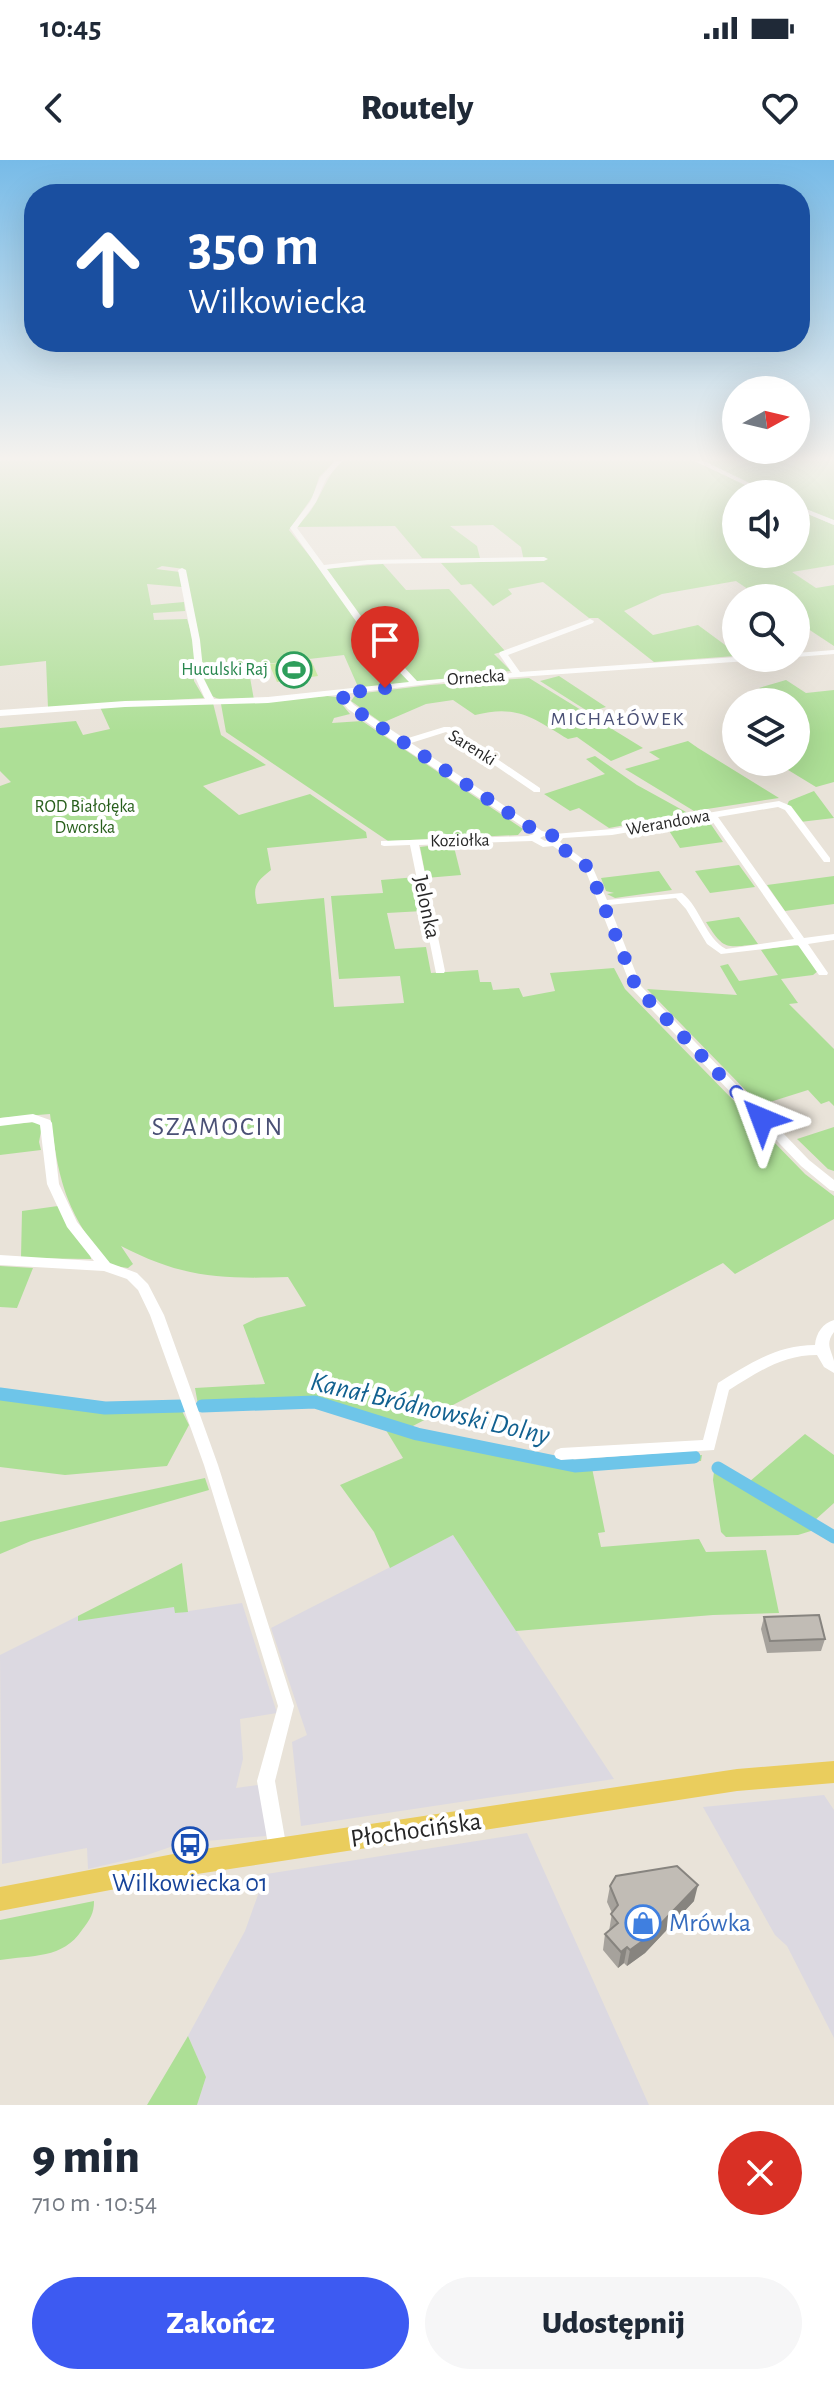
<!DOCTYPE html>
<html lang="pl">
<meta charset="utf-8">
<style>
body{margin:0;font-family:"Alegreya Sans",sans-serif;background:#f6f6f7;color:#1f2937;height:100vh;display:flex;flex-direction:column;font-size:30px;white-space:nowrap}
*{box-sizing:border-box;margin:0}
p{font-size:26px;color:#747a83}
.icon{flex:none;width:44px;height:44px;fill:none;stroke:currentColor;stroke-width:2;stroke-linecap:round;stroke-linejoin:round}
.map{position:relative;height:1945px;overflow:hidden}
.drawer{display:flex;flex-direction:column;background:#fff;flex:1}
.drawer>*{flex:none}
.guide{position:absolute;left:24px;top:24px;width:786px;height:168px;border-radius:32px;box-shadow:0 8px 32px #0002;background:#1a4fa0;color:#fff;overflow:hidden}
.needle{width:52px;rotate:82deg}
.tools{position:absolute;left:722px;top:216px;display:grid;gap:16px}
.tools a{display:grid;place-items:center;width:88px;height:88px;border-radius:50%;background:#fff;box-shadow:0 8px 32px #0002;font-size:40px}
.pin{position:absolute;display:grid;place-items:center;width:68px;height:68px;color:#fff;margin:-82px -34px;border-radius:50% 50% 50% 0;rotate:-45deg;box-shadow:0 0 8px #0007}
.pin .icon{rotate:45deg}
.me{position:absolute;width:88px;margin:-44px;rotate:316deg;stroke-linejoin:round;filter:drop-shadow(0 0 6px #0008)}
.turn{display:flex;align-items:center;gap:28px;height:168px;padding:0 32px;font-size:36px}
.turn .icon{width:104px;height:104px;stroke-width:2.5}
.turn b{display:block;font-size:56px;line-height:68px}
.round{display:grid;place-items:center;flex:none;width:84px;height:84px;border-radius:42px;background:#f6f6f7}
.overview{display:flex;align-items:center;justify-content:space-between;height:136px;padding:0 32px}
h1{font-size:48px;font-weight:800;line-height:60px}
.cta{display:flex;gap:16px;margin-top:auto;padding:16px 32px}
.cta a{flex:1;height:92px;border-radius:48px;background:#3d5af2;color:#fff;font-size:32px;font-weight:800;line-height:92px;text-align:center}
.cta a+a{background:#f6f6f7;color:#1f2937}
.status{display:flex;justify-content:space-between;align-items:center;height:56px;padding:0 40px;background:#fff;direction:ltr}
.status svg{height:22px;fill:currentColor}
header{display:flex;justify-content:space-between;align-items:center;height:104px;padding:0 32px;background:#fff;font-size:36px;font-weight:800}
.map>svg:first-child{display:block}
</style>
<div class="status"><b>10:45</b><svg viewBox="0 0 49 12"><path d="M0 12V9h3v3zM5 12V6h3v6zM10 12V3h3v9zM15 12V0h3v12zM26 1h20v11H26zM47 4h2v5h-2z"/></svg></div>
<header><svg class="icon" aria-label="back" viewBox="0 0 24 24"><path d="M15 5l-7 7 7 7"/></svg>Routely<svg class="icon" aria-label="heart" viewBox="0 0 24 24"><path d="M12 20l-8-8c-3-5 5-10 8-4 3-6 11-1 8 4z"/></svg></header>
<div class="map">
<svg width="834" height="1945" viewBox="0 0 834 1945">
<rect width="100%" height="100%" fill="#e9e3d9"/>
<path fill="#dcd9e1" d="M453,1375L614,1619L301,1666L292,1582L307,1575L271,1468Z
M242,1443L277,1553L240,1559L243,1599L236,1628L258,1625L269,1665L266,1676L182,1683L144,1696L88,1709L87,1688L2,1704L0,1495L78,1456L175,1447L176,1453Z
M824,1635L834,1650V1878L787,1786L775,1775L703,1647Z
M527,1673L649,1945H197L206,1917L188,1876L245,1771L259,1732L260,1715Z"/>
<path fill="#addf96" d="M0,301H335L319,317L313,336L289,370L320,409L383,404L406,430L449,429L505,491L494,494L511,511L359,529L344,495L248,506L254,540C235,540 215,545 203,527L184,409L162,406L156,409L180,412L182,427L147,424L151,445L184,442L185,451L153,453L154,460L187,459L194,481V521L204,538L48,548L46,501L0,506Z
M341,301H694L765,334H736V394H796V349L834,365V405L792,412L816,428L834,425V486L796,461V438H761L736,421L662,434L624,451L653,475L698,465L736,493L735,496L654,502L598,458H589L543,422L508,429L512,434L493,446L471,424L461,425L441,403L524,401L521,387L493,365L450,366L477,386L480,398H422L395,366L295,367C320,348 321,323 341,301Z
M701,301H834V361L796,345V334H772Z
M559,516L606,547L589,552L540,521Z
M529,518L643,588L611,601L577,577L568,579C533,558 517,544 475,555L453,540L426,544L382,563L351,541L356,534L430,525Z
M786,520L806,533L834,530V622L816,627L775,602H796V542H782L759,528Z
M327,536L336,537L350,554L334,558L332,563L362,561L523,669L518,675L388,681L226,572L221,544Z
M213,543L221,575L266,605L203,626L239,655L310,634L366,672L367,678L267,688L271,710C257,721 252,726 257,744L324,738L334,847L404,843L400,816L339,819L331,736L383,733L381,720L417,717L423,751L387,753L395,789L426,787L431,813L478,810L480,822H491L493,830L519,828L523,837L555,831L550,813L614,808L625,829L805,1014L834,1036V1059L735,1114L723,1103L411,1267L562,1301L702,1295L701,1301L592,1308L605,1372L598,1373L601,1387L699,1379L706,1392L766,1390L779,1453L713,1455L516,1471L453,1375L390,1408L374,1372L340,1325L403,1298L384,1267L317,1245L199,1250L195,1228L265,1224L243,1165L257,1158L306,1146L288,1117C220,1119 183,1118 121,1086L133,1104L128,1108L108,1105C65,1049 59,1023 50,954L0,958V626L11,622L0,611V568L76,561L83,575L110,569L100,547Z
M688,581L698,588L779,638L694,651L625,609L660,599L649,592Z
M595,596L637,625L686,652L685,654L609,668L579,648L570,651L544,634L605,614L586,599Z
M814,631L834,658L800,662L787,645L789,641Z
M701,660L710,663L723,682L680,688L666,666Z
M453,683L461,715L426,718L420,687Z
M739,705L755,727L710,733L695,711Z
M659,711L672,730L615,738L607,734L614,733L606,731L601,718Z
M834,716V744L785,751L767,725Z
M739,757L758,784C725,788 724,790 706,762Z
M794,785L800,786L818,811L813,815L781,819L798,843L789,844L834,889V946L829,941L821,944L808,930L760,945L647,829L737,835L720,806L728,804L739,821L778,815L761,790Z
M36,962L42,966L39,982L41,990L0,995V965Z
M834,967V1011L828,1009L797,979Z
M58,1046L90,1094L91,1099L21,1098L22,1051Z
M0,1106L33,1108L17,1148L0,1147Z
M0,1239L108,1253L182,1251L189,1265L167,1306L65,1315L0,1307Z
M805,1274L834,1295V1343L814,1361L834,1374V1382L814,1370L798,1375L726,1377L721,1372L713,1320L715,1303L749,1322Z
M205,1318L209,1330L31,1381L0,1394V1362Z
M182,1403L188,1452L175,1453L174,1447L78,1461V1456Z
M94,1741C94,1754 90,1759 82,1770C63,1799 32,1795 0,1800V1760Z
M188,1876L206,1917L197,1945H147Z"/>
<path fill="#c0e692" d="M311,500L318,516L277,522L269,504Z"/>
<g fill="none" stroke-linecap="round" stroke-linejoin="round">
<path stroke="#6ec5e9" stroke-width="13" d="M0,1234L105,1248L182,1246
M202,1246L315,1242L417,1274L575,1306L694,1297
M718,1308L834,1377"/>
<path fill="#fff" fill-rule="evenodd" d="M335,301H342L326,319L316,342L297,368L324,405L368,400L544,397L548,399L544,401L368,404L327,409L376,477L417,521L512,513L499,494L500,492L590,459L594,461L593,463L508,495L520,512L736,497L766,498L762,500L445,522L344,534L354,545L405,579L444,567H450L540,628V632H534L446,572L411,583L542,671L555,674L612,669L779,641L791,646L830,698V702H824L785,650L778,647L718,657L804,778L834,774V780L808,784L828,813L827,815H819L798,785L721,794L707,784L686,749L676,738L609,745L641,826L809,1000L834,1020V1031L830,1030L801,1006L632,829L585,709L553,686L543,687L532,681L419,685L445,811L444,813H436L410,685L384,686L381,685V681L528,676L534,674L399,585L348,549L336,535L268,543L125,547L0,556V550L125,541L205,539L196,519L192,480L178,410L182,408L186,410L200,480L204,519L214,539L268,537L409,522L370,481L290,368L310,342L320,318ZM710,658L794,779L726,789C705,778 701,748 682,733L607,740L592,706L560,682L563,678L612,675ZM544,676L552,679L545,681L540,678Z
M695,301H704L772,334H764Z
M796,345L834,360V365L796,349Z
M834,490V494L796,497V493Z
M33,954L50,960L52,963L59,1024L77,1062L110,1103L137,1113L148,1124L164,1155L218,1305L294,1546L275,1621L287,1690L284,1696L278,1699L272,1696L269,1690L257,1621L278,1546L204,1305L150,1155L138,1130L127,1119L104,1111L0,1105V1095L94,1101L67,1067L47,1024L40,965L32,962L0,966V958Z
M834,1160V1172C825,1184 831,1189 834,1201C834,1205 834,1209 834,1213L824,1207L817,1195C782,1195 758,1212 729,1230L714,1290L561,1300L556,1298L554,1294L556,1290L561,1288L703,1280L718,1223C749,1204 777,1185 815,1185C816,1173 823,1163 834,1160Z"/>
<path fill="#eacd5d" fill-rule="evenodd" d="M834,1601V1623L737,1631L184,1716L0,1751V1727L184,1692L737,1609Z"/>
</g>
<path fill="#a6a29c" d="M764,1457L825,1479L821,1491L767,1493L761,1469Z
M610,1726L694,1741L645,1793L627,1806L624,1803L618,1808L603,1790L605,1774L609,1771L612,1753L607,1742Z"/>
<path fill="#87847f" d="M698,1725L694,1741L645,1793L627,1806L630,1790Z
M627,1787L624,1803L618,1808L621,1792Z"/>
<path fill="#c1bcb5" stroke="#87847f" stroke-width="2" d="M819,1455L825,1479L770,1481L764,1457Z
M677,1706L698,1725L648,1777L630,1790L627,1787L621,1792L605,1774L618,1763L611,1754L618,1745L610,1726L616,1716Z"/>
<linearGradient id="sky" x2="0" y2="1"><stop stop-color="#77bbe8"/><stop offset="0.52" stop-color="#f5f2ee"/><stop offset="1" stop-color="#f5f2ee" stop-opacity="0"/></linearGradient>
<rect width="834" height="574" fill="url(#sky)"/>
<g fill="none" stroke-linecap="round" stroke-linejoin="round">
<path stroke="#3d5af2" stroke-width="14" stroke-dasharray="0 25.2" d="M385,528L340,534L351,547L531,668L540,674L557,676L555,683L589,708L636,827L762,959"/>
</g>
<defs>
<symbol id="stadium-ring" viewBox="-11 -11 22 22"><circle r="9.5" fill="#fff" stroke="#2e9e5b" stroke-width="1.5"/><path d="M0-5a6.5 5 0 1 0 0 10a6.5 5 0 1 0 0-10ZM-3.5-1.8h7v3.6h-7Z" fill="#2e9e5b"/></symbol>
<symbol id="bus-ring" viewBox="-11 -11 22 22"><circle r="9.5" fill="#fff" stroke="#1a4fb4" stroke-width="1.5"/><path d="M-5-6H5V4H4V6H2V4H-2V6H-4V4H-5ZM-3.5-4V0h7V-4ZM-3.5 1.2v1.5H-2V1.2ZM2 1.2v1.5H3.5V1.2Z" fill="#1a4fb4"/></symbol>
<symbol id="shop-ring" viewBox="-11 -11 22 22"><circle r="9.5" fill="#fff" stroke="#3f7fe0" stroke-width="1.5"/><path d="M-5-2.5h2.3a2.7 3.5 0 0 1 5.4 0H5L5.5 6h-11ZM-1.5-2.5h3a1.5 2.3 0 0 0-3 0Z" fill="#3f7fe0"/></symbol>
</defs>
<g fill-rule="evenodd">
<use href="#stadium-ring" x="274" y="490" width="40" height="40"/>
<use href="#bus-ring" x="170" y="1665" width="40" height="40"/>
<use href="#shop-ring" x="623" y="1743" width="40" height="40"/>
</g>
<g text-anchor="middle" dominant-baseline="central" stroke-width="8" stroke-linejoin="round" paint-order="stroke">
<g font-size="18" fill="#27864d" stroke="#fff" text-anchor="end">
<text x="268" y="510">Huculski Raj</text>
</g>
<g font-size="18" fill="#272727" stroke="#fff">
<text transform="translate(476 518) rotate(-4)">Ornecka</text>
<text transform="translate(472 588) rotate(32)">Sarenki</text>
<text transform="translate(668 663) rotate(-10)">Werandowa</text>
<text transform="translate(460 681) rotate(-1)">Koziołka</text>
</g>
<g font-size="18" fill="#285f1c" stroke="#fff">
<text x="85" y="647">ROD Białołęka<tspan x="85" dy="21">Dworska</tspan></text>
</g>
<g font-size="20" letter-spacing="2" fill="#4a5075" stroke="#fff">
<text x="618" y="559">MICHAŁÓWEK</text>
</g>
<g font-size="22" fill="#272727" stroke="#fff">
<text transform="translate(427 747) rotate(78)">Jelonka</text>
</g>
<g font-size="26" letter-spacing="2" fill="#4a5075" stroke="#fff">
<text x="218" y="967">SZAMOCIN</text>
</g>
<g font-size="26" fill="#272727" stroke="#fff">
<text transform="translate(416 1670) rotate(-8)">Płochocińska</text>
</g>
<g font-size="26" fill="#164399" stroke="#fff">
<text x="190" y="1723">Wilkowiecka 01</text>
</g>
<g font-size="26" fill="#366cbe" stroke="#fff" text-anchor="start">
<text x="669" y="1763">Mrówka</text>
</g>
<g font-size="28" font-style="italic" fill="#126190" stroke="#fff">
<text transform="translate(430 1249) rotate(13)">Kanał Bródnowski Dolny</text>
</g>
</g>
</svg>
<div class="tools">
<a><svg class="needle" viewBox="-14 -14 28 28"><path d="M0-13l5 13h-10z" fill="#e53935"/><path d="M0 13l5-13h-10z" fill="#747a83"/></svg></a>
<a><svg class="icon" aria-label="sound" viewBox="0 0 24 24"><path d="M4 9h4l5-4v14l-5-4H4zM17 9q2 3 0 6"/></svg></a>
<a><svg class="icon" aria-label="search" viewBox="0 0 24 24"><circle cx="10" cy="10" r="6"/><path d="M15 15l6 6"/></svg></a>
<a><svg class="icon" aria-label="layers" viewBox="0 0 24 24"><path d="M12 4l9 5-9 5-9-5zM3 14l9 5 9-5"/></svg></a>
</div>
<div class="pin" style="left:385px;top:528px;background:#d93025"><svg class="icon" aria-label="arrive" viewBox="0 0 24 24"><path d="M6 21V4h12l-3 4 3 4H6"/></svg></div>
<svg class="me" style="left:762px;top:959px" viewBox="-20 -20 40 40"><path d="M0-17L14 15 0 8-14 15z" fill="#3d5af2" stroke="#fff" stroke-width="4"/></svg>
<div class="guide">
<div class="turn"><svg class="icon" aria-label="ahead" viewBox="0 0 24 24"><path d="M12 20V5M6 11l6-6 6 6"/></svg><div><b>350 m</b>Wilkowiecka</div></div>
</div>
</div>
<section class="drawer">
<div class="overview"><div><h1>9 min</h1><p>710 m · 10:54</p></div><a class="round" style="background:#d93025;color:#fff"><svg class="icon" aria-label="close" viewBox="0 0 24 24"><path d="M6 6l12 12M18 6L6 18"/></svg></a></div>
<div class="cta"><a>Zakończ</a><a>Udostępnij</a></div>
</section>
